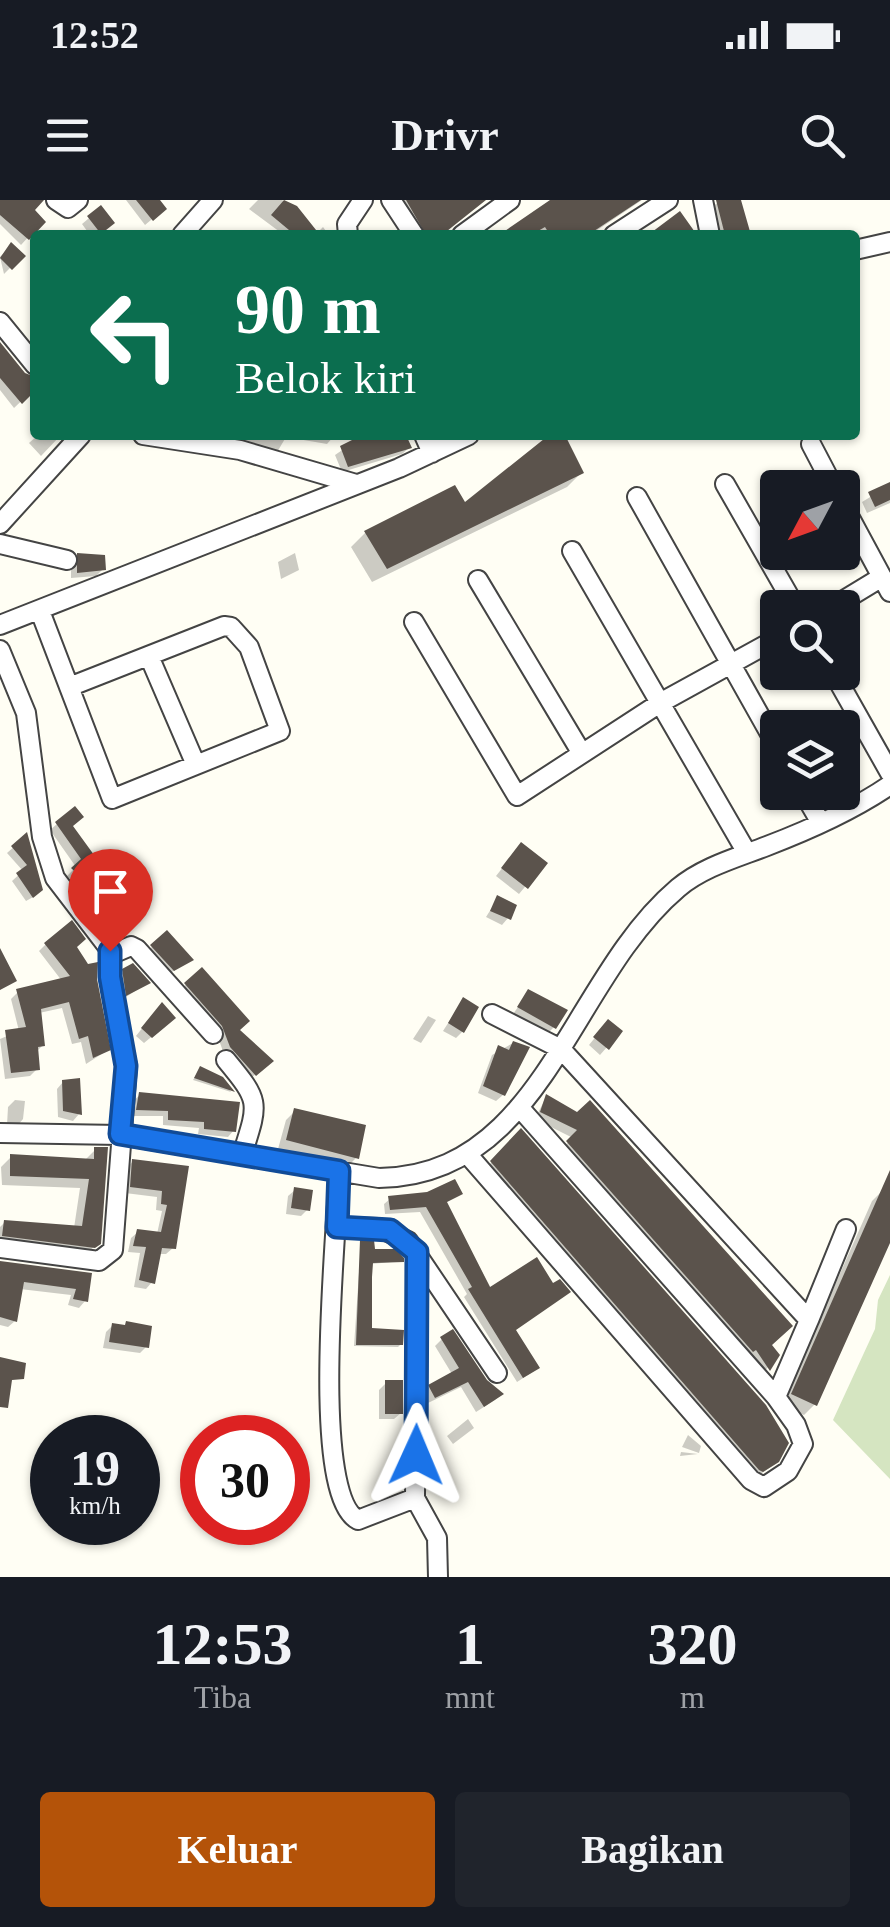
<!DOCTYPE html>
<html lang="id">
<style>
body{margin:0;font-family:"Times New Roman",serif;background:#20242c;color:#f1f3f6;height:100vh;display:flex;flex-direction:column;font-size:38px;white-space:nowrap}
*{box-sizing:border-box;margin:0}
p{font-size:32px;color:#9ea1a6}
.icon{flex:none;width:55px;height:55px;fill:none;stroke:currentColor;stroke-width:2;stroke-linecap:round;stroke-linejoin:round}
.map{position:relative;height:1377px;overflow:hidden}
.details{display:flex;flex-direction:column;background:#171b24;flex:1}
.details>*{flex:none}
.top-card{position:absolute;left:30px;top:30px;width:830px;height:210px;border-radius:10px;box-shadow:0 2px 8px #0004;background:#0b6e4f;color:#fff;overflow:hidden}
.needle{width:65px;rotate:229deg}
.tools{position:absolute;left:760px;top:270px;display:grid;gap:20px}
.tools a{display:grid;place-items:center;width:100px;height:100px;border-radius:10px;background:#171b24;box-shadow:0 2px 8px #0004;font-size:50px}
.speed{position:absolute;left:30px;top:1215px;display:flex;gap:20px;font-size:50px;font-weight:700;text-align:center}
.speed>*{display:grid;place-content:center;width:130px;height:130px;border-radius:50%;background:#171b24;box-shadow:0 2px 8px #0004;line-height:1}
.speed small{font-size:25px;font-weight:400}
.speed .limit{border:15px solid #d22;background:#fff;color:#111}
.pin{position:absolute;display:grid;place-items:center;width:85px;height:85px;color:#fff;margin:-102px -42px;border-radius:50% 50% 50% 0;rotate:-45deg;box-shadow:0 0 10px #0007}
.pin .icon{rotate:45deg}
.me{position:absolute;width:110px;margin:-55px;rotate:1deg;stroke-linejoin:round;filter:drop-shadow(0 0 8px #0008)}
.turn{display:flex;align-items:center;gap:35px;height:210px;padding:0 40px;font-size:45px}
.turn .icon{width:130px;height:130px;stroke-width:2.5}
.turn b{display:block;font-size:70px;line-height:85px}
.eta{display:flex;justify-content:space-evenly;align-items:center;height:170px;text-align:center}
.eta b{font-size:60px;font-weight:700;line-height:70px}
.action{display:flex;gap:20px;margin-top:auto;padding:20px 40px}
.action a{flex:1;height:115px;border-radius:10px;background:#b45309;color:#fff;font-size:40px;font-weight:700;line-height:115px;text-align:center}
.action a+a{background:#20242c;color:#f1f3f6}
.status{display:flex;justify-content:space-between;align-items:center;height:70px;padding:0 50px;background:#171b24;direction:ltr}
.status svg{height:28px;fill:currentColor}
header{display:flex;justify-content:space-between;align-items:center;height:130px;padding:0 40px;background:#171b24;font-size:45px;font-weight:700}
.map>svg:first-child{display:block}
</style>
<div class="status"><b>12:52</b><svg viewBox="0 0 49 12"><path d="M0 12V9h3v3zM5 12V6h3v6zM10 12V3h3v9zM15 12V0h3v12zM26 1h20v11H26zM47 4h2v5h-2z"/></svg></div>
<header><svg class="icon" aria-label="menu" viewBox="0 0 24 24"><path d="M4 6h16M4 12h16M4 18h16"/></svg>Drivr<svg class="icon" aria-label="search" viewBox="0 0 24 24"><circle cx="10" cy="10" r="6"/><path d="M15 15l6 6"/></svg></header>
<div class="map">
<svg width="890" height="1377" viewBox="0 0 890 1377">
<rect width="100%" height="100%" fill="#fffef4"/>
<path fill="#d5e5c1" d="M890,1075V1279L833,1220L875,1129L878,1100Z"/>
<path fill="#0003" d="M0,0H19L42,22L21,45L0,24Z
M126,0H158L157,15L145,25Z
M258,0H282L295,8L316,34L323,27L329,35H284L249,9Z
M395,0H478L437,35H418Z
M557,0H642L590,35H502Z
M721,0H738L749,35H718L711,8Z
M101,8L105,29L90,35L82,24Z
M11,45L22,56L4,74L0,57Z
M0,143L24,175L35,180V188L14,208L0,190Z
M61,235L41,256L29,243L38,235Z
M238,235H335L327,244L286,237L276,254L236,246Z
M364,235H403L409,248L402,254L342,272L335,255Z
M553,235H562L581,273L567,287L372,382L351,347L365,333L464,306Z
M890,285V303L867,313L862,302Z
M295,353L299,370L281,379L278,362Z
M78,356L103,369L96,376L71,378V362Z
M57,624L70,627L123,699L100,720L89,705L93,701L67,676L76,667L50,630Z
M25,637L35,696L26,701L12,681L23,671L7,653Z
M515,652L544,664L519,694L496,676Z
M498,698L508,718L502,725L486,717Z
M46,744L74,748L94,780L108,850L86,864L81,842L72,844L62,808L39,813L43,845L36,852L37,869L30,876L5,879L0,839L19,831L11,799L18,792L62,781L39,751Z
M152,747L190,760L166,776L145,753Z
M202,770L236,830L270,861L248,881L224,854L216,832L179,791Z
M124,771L147,783L120,801L117,778Z
M529,792L554,827L547,834L513,814Z
M463,800L462,832L456,838L443,831Z
M155,812L167,824L144,843L136,836Z
M428,816L436,820L421,843L413,839Z
M602,829L620,832L600,855L589,845Z
M513,843L503,895L496,901L478,893L492,855Z
M198,872L222,879L231,892L193,880Z
M63,882L79,914L73,921L58,917L57,889Z
M140,895L234,930L228,937L198,934L199,928L163,925V916H131L133,901Z
M546,897L578,915L777,1155L762,1175L561,949L573,938L535,919Z
M15,900L25,901L23,919L17,926L7,925L8,907Z
M295,911L356,958L348,966L278,949L286,920Z
M521,932L777,1261L769,1268L755,1278L485,969Z
M95,950L99,1042L83,1057L0,1046V1027L5,1022L74,1028L80,988L2,985L1,967L11,957L86,959Z
M133,961L186,968L173,1048L166,1054H158L152,1082L146,1089L134,1087L140,1053L128,1052L131,1038L138,1032L157,1034L162,1011L156,1010L157,997L125,993L127,968Z
M295,990L308,1009L301,1016L286,1014L288,996Z
M883,990L890,994V1037L815,1204L804,1215L782,1205L872,1001Z
M460,994L445,1003L514,1131L531,1173L517,1182L464,1097L467,1094L420,1012L385,1014L384,1004L390,999Z
M361,1043L402,1061L371,1064L370,1130L401,1144L398,1147L354,1146Z
M0,1064L89,1075L85,1101L79,1108L68,1105L71,1095L20,1089L15,1121L8,1127L0,1125Z
M113,1125L146,1147L140,1153L103,1148L106,1132Z
M442,1139L501,1194L495,1200L476,1212L461,1187L428,1203L423,1191L452,1174L435,1146Z
M386,1183L401,1213L394,1219H379V1190Z
M468,1219L474,1228L453,1244L447,1236Z
M688,1235L701,1246L699,1253L682,1247Z
M681,1252L698,1254L680,1256Z"/>
<path fill="#5b534c" d="M0,0H44L35,10L46,22L29,40L0,15Z
M136,0H160L167,9L153,21Z
M284,0L297,6L320,35H295L271,15Z
M406,0H486L442,35H426Z
M550,0H641L588,35H550L545,27L531,35H499Z
M716,0H741L751,35H725Z
M101,5L115,23L101,34L87,16Z
M680,11L697,35H648Z
M11,42L26,56L12,70L0,58Z
M0,142L25,173L35,177V191L22,204L0,178Z
M362,235H406L412,248L348,267L340,246Z
M549,235H565L584,273L387,369L364,331L455,285L465,302Z
M890,282V300L875,307L868,292Z
M77,353L105,355L106,370L77,373Z
M75,606L84,617L73,626L126,699L107,715L93,697L98,693L71,668L81,659L55,622Z
M27,632L43,690L33,698L16,673L27,665L11,646Z
M521,642L548,663L528,689L501,668Z
M497,695L517,705L511,720L490,711Z
M72,720L86,739L77,747L88,764L98,762L97,779L111,850L93,858L88,836L79,839L69,802L41,809L45,846L38,847L40,870L11,873L5,830L26,827L16,789L70,776L44,743Z
M167,730L194,760L174,771L150,745Z
M0,748L17,781L0,790Z
M133,763L151,783L126,796L122,769Z
M202,767L250,821L240,830L274,861L256,876L230,847L222,826L184,783Z
M528,789L568,810L556,829L517,807Z
M463,797L479,807L464,833L448,823Z
M162,802L176,818L152,838L141,828Z
M608,819L623,831L609,850L593,837Z
M513,841L530,847L505,896L483,886L498,845L509,850Z
M200,866L223,877L235,892L194,878Z
M80,878L82,915L63,911L62,880Z
M139,892L240,902L236,932L204,929V922L168,920V911L136,910Z
M546,894L577,912L590,900L793,1126L772,1145L780,1155L770,1171L756,1150L753,1152L566,941L577,930L540,912Z
M294,908L366,925L359,959L286,940Z
M521,928L766,1205L789,1243L779,1262L763,1272L759,1270L490,961Z
M94,947H108L101,1044L95,1048L2,1036L4,1020L82,1026L89,979L10,976V954L94,959Z
M132,959L189,966L176,1049L162,1048L155,1084L139,1080L146,1047L133,1046L137,1029L161,1032L167,1005L161,1004L162,991L130,987Z
M890,970V1043L817,1206L791,1194Z
M455,979L463,994L447,1002L490,1087L537,1057L553,1083L560,1079L571,1092L516,1130L540,1168L523,1178L468,1089L472,1087L426,1007L390,1010L388,996L427,992Z
M294,987L313,990L310,1011L291,1008Z
M360,1040H374L375,1049H396L404,1058V1062L373,1063L372,1077V1128L404,1130L403,1145H356Z
M0,1061L92,1073L88,1102L73,1099L76,1089L24,1082L17,1122L0,1117Z
M126,1121L152,1126L149,1148L109,1142L112,1123L125,1125Z
M453,1129L487,1180L504,1194L484,1207L468,1182L435,1198L428,1185L459,1168L440,1137Z
M0,1157L26,1163L24,1179L12,1180L8,1208L0,1207Z
M385,1180H403V1214H385Z"/>
<g fill="none" stroke-linecap="round" stroke-linejoin="round">
<defs>
<path id="street" d="M56,0L68,8L78,0
M391,0L414,35
M703,0L710,35
M182,35L213,0
M348,35L347,24L363,0
M462,35L510,0
M614,35L668,0
M855,50L890,42
M0,122L35,165
M143,235L240,250L356,284
M424,235L432,253
M811,244L834,288
M725,284L796,408
M637,297L778,548
M842,303L890,392
M0,324L81,235
M0,344L67,360
M572,351L747,653
M478,380L581,552
M831,408L882,377
M40,411L112,599L280,531L249,447L231,427L224,426L69,487
M414,422L517,596L660,503L778,438
M0,425L399,268L469,235
M0,450L26,513L42,637L55,678L111,751L109,777L127,866L113,1050L99,1061L0,1048
M149,456L196,565
M833,472L890,573
M803,592L821,623
M110,755L131,746L137,749L213,834
M492,814L561,849L809,1120L776,1197L519,907
M226,860C260,901 259,902 243,952
M0,933L120,935L379,978C543,976 569,780 678,688C703,667 736,658 767,646C809,630 852,611 890,585
M469,956L751,1280L764,1287L788,1271L803,1244L796,1225L776,1197
M339,971C337,1030 309,1295 358,1320L415,1298L417,1052
M337,1027L379,1028L408,1041L497,1173
M809,1120L846,1029
M415,1298L437,1338L438,1377"/>
</defs>
<use href="#street" stroke="#444" stroke-width="22"/>
<use href="#street" stroke="#fff" stroke-width="18"/>
</g>
<g fill="none" stroke-linecap="round" stroke-linejoin="round">
<defs>
<path id="route" d="M110,751V777L126,866L120,934L339,971L337,1027L390,1030L417,1052L416,1255"/>
</defs>
<use href="#route" stroke="#114b97" stroke-width="25"/>
<use href="#route" stroke="#1a73e8" stroke-width="18"/>
</g>
</svg>
<div class="tools">
<a><svg class="needle" viewBox="-14 -14 28 28"><path d="M0-13l5 13h-10z" fill="#e53935"/><path d="M0 13l5-13h-10z" fill="#9ea1a6"/></svg></a>
<a><svg class="icon" aria-label="search" viewBox="0 0 24 24"><circle cx="10" cy="10" r="6"/><path d="M15 15l6 6"/></svg></a>
<a><svg class="icon" aria-label="layers" viewBox="0 0 24 24"><path d="M12 4l9 5-9 5-9-5zM3 14l9 5 9-5"/></svg></a>
</div>
<div class="speed"><div>19<small>km/h</small></div><div class="limit">30</div></div>
<div class="pin" style="left:110px;top:751px;background:#d93025"><svg class="icon" aria-label="arrive" viewBox="0 0 24 24"><path d="M6 21V4h12l-3 4 3 4H6"/></svg></div>
<svg class="me" style="left:416px;top:1255px" viewBox="-20 -20 40 40"><path d="M0-17L14 15 0 8-14 15z" fill="#1a73e8" stroke="#fff" stroke-width="4"/></svg>
<div class="top-card">
<div class="turn"><svg class="icon" aria-label="left" viewBox="0 0 24 24"><path d="M17 20v-9H6M10 6l-5 5 5 5"/></svg><div><b>90 m</b>Belok kiri</div></div>
</div>
</div>
<section class="details">
<div class="eta">
<div><b>12:53</b><p>Tiba</p></div>
<div><b>1</b><p>mnt</p></div>
<div><b>320</b><p>m</p></div>
</div>
<div class="action"><a>Keluar</a><a>Bagikan</a></div>
</section>
